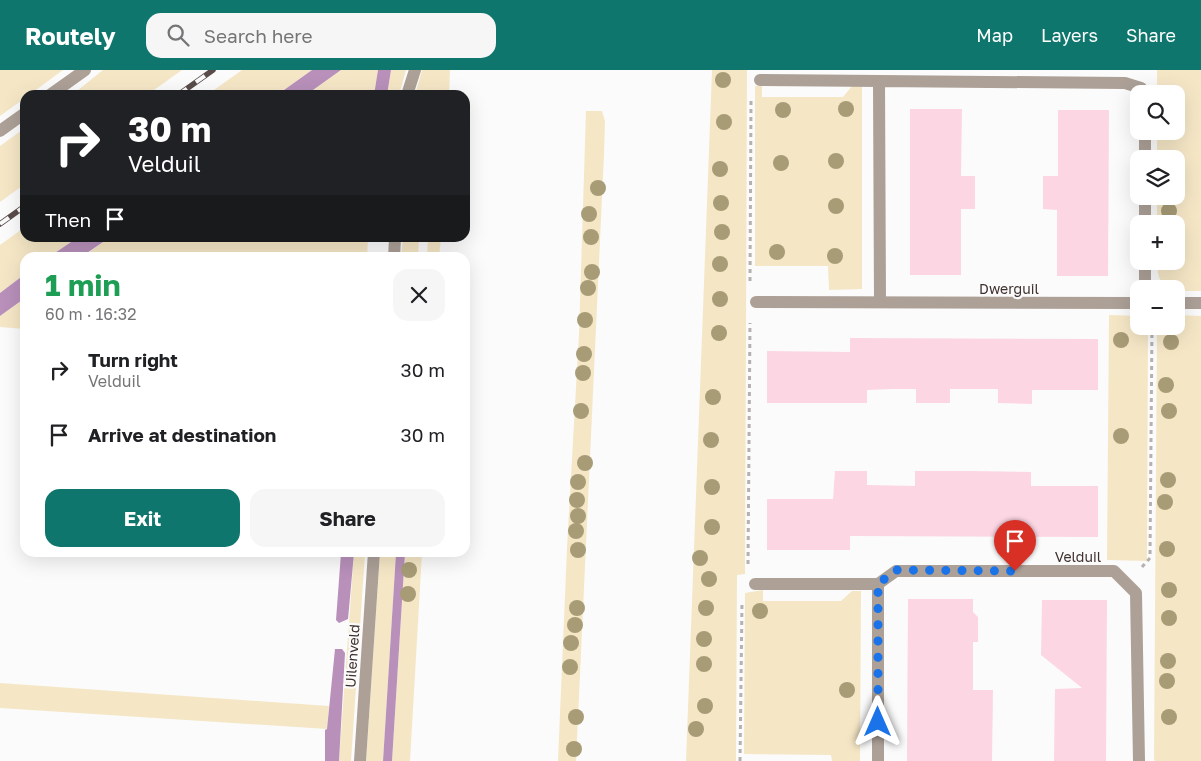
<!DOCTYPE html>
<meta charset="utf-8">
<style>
body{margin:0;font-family:"Golos Text",sans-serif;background:#f6f6f6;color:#202124;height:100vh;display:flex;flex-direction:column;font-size:19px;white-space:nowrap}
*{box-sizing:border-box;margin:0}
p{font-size:16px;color:#757577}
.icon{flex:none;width:28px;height:28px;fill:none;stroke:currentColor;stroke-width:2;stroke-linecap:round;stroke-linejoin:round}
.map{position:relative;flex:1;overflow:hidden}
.panel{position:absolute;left:20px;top:182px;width:450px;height:305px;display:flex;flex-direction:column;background:#fff;border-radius:15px;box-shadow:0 5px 20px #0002}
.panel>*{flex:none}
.guide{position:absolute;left:20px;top:20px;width:450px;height:152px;border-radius:15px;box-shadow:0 5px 20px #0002;background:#202124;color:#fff;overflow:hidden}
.fabs{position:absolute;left:1130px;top:15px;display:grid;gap:10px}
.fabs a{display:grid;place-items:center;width:55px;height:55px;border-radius:10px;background:#fff;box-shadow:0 5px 20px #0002;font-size:25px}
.pin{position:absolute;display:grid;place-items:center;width:42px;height:42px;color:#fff;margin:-51px -21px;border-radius:50% 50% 50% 0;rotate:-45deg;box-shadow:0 0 5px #0007}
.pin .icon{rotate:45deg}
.me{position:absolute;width:55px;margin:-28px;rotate:0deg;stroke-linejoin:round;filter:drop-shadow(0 0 4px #0008)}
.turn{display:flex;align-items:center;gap:18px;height:105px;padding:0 25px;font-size:22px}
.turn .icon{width:65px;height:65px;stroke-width:2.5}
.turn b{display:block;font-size:35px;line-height:42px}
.then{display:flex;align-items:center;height:48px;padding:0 25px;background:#0003;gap:10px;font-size:19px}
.round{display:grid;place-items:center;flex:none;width:52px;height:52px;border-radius:15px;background:#f6f6f6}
.head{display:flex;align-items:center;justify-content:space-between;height:85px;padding:0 25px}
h1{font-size:30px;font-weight:700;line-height:38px;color:#1e9e55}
.button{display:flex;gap:10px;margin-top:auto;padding:10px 25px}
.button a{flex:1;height:58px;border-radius:15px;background:#0f766e;color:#fff;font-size:20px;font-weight:700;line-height:58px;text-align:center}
.button a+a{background:#f6f6f6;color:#202124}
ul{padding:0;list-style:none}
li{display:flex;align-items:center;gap:15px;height:65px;padding:0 25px}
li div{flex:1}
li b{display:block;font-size:19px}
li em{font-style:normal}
header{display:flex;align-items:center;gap:30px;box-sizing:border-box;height:70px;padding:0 25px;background:#0f766e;color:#fff}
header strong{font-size:24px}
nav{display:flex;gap:28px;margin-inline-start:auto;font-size:18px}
.search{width:350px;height:45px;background:#f6f6f6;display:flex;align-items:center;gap:12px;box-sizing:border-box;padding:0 18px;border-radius:15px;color:#757577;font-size:19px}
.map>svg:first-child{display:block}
</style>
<header>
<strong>Routely</strong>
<div class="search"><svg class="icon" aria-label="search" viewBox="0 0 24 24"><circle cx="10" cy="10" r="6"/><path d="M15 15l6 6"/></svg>Search here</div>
<nav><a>Map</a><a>Layers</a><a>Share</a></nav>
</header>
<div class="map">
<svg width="1201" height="691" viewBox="0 0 1201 691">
<rect width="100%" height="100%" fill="#fbfbfb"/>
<path fill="#f5e7c6" d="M0,0H63L29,25H25V28L0,46Z
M103,0H182L147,25H72Z
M242,0H312L277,25H207Z
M341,0H378L374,25H306Z
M391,0H406L399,25H387Z
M422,0H450L449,25H415Z
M712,0H747L745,504L737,505L736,691H686Z
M1157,0H1201V221H1177L1176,219C1160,219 1157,205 1157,191H1176V154H1157V126H1176V89H1157V61H1176V24H1157Z
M755,16H762V27H843L852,16H862V219L829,220L828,196H755Z
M586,41H602L605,51L604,84L576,691H558L567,478L579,264Z
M25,58V114L0,132V76Z
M25,157V168H77L49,187L25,188V204L0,223V175Z
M109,168H368L367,187L81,188Z
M403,168H419L418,187L401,188Z
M428,168H441L439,187H427Z
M25,228V259L0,257V246Z
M1109,245L1139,246V256H1148L1147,491L1107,490Z
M1176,245L1201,246V691H1155L1154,689L1157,256H1176Z
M354,483H365L351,691H339Z
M380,483H396L383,691H366Z
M405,483H422L410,691H392Z
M763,520V531H841L852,521H861L860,691H832L831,685L744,684L745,523Z
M0,613L329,636L327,659L0,638Z"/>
<path fill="#b890ba" d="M312,0H341L306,25H277Z
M378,0H391L387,25H374Z
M77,168H109L81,187H49Z
M25,204V228L0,246V223Z
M341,483H354L348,549L339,553L336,550Z
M396,483H405L392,691H383Z
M335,579H342L345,583L339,691H325V660L327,659Z"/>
<path fill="#fcd6e3" d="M910,39H962L961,106H975V139H961V205H910Z
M1058,40H1109L1108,206H1057V140L1043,139V106H1058Z
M850,268L1098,269V320H1032V334L998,333V319H950V333H916V319H892L867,320V333H767V281L850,282Z
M835,401H867V415L915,416V401H971L1031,402V416H1098V467L850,466V480H767V429H833Z
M908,529H973V542L978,547V572H973V620H993L992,691H907Z
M1042,530H1107L1106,691H1054L1055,619L1082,618L1041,585Z"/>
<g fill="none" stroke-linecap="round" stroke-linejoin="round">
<path stroke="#b6b1b0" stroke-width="3" stroke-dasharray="4 4" stroke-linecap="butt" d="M750,211L751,30
M748,494L750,253
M1142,497L1150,488L1152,256
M740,691L742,532"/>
<path stroke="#aca097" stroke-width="12" d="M760,10L879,11
M50,25L85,0
M407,25L415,0
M0,61L25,43
M1145,61V89
M1145,126V154
M394,188L395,168
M1145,191V219
M756,232L1139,233
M880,232L879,11L1125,13L1141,18L1142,24
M1176,233H1201
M755,514H878
M360,691L374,482
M878,691V514L896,501H1114L1136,523L1139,691"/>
<defs>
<path id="rail" d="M178,25L213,0
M0,154L25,136"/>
</defs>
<use href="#rail" stroke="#594c4b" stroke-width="5.5"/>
<use href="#rail" stroke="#fbfbfb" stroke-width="4" stroke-dasharray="11" stroke-linecap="butt"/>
</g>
<g fill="#a89c77">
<circle cx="723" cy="10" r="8"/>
<circle cx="846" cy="39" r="8"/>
<circle cx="783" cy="40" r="8"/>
<circle cx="724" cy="52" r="8"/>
<circle cx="836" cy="91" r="8"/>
<circle cx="781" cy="93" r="8"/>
<circle cx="720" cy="99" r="8"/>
<circle cx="598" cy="118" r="8"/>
<circle cx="721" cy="133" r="8"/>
<circle cx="836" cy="136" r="8"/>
<circle cx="1169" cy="141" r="8"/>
<circle cx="589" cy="144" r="8"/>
<circle cx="722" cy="162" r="8"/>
<circle cx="591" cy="167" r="8"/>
<circle cx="777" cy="182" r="8"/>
<circle cx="835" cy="186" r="8"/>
<circle cx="720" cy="194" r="8"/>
<circle cx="592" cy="202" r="8"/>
<circle cx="588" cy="218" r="8"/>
<circle cx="720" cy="229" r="8"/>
<circle cx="585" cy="250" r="8"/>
<circle cx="719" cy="263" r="8"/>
<circle cx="1121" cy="270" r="8"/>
<circle cx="1171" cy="272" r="8"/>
<circle cx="584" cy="284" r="8"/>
<circle cx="583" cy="303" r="8"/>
<circle cx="1166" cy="315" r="8"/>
<circle cx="713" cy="327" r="8"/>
<circle cx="581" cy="341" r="8"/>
<circle cx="1169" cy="341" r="8"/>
<circle cx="1121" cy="366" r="8"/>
<circle cx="711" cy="370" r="8"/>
<circle cx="585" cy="393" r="8"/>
<circle cx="1168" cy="410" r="8"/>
<circle cx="578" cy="412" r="8"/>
<circle cx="712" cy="417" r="8"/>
<circle cx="577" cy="430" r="8"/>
<circle cx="1165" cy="432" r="8"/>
<circle cx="578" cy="446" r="8"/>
<circle cx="712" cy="457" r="8"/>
<circle cx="576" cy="461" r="8"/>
<circle cx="1167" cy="479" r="8"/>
<circle cx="578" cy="480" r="8"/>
<circle cx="700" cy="488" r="8"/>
<circle cx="409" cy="500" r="8"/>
<circle cx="709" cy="509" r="8"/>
<circle cx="1169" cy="520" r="8"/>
<circle cx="408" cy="524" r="8"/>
<circle cx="577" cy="538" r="8"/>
<circle cx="706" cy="538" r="8"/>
<circle cx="760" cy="541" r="8"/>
<circle cx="1169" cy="548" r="8"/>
<circle cx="575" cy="555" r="8"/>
<circle cx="704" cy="569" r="8"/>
<circle cx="571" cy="573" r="8"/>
<circle cx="1168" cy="591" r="8"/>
<circle cx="704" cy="594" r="8"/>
<circle cx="570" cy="597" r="8"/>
<circle cx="1167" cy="611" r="8"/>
<circle cx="847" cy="620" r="8"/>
<circle cx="705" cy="636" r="8"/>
<circle cx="576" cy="647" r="8"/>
<circle cx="1169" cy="647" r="8"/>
<circle cx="696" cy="659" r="8"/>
<circle cx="574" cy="679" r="8"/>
</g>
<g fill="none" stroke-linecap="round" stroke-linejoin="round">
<path stroke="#1a73e8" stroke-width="9" stroke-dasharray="0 16.2" d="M878,652V514L896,500L1015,501"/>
</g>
<g text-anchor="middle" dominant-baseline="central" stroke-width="4.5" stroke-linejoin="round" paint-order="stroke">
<g font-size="14" fill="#3e302e" stroke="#fbfbfb">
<text x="1009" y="218">Dwerguil</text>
<text x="1078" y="486">Velduil</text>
<text transform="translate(352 586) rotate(-86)">Uilenveld</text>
</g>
</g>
</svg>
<div class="fabs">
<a><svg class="icon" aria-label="search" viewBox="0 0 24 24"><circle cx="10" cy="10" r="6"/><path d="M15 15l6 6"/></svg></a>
<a><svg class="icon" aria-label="layers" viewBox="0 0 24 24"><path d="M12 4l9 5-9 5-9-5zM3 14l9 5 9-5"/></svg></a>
<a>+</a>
<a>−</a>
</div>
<div class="pin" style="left:1015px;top:501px;background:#d93025"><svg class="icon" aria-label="arrive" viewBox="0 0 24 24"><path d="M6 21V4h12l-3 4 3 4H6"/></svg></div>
<svg class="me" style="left:878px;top:652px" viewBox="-20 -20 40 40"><path d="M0-17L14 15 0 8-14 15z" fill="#1a73e8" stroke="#fff" stroke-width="4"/></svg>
<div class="guide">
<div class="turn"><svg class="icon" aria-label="right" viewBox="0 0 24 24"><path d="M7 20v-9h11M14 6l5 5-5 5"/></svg><div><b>30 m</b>Velduil</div></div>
<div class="then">Then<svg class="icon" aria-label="arrive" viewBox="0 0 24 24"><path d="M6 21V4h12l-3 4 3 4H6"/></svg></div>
</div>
<section class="panel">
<div class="head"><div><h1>1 min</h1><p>60 m · 16:32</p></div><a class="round"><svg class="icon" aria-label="close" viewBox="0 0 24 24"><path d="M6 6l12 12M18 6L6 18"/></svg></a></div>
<ul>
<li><svg class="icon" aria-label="right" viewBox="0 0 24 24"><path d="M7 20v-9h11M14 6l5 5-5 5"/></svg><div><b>Turn right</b><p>Velduil</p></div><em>30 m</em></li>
<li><svg class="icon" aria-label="arrive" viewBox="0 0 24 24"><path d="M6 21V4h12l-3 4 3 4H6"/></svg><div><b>Arrive at destination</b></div><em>30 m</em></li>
</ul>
<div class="button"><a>Exit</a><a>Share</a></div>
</section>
</div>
